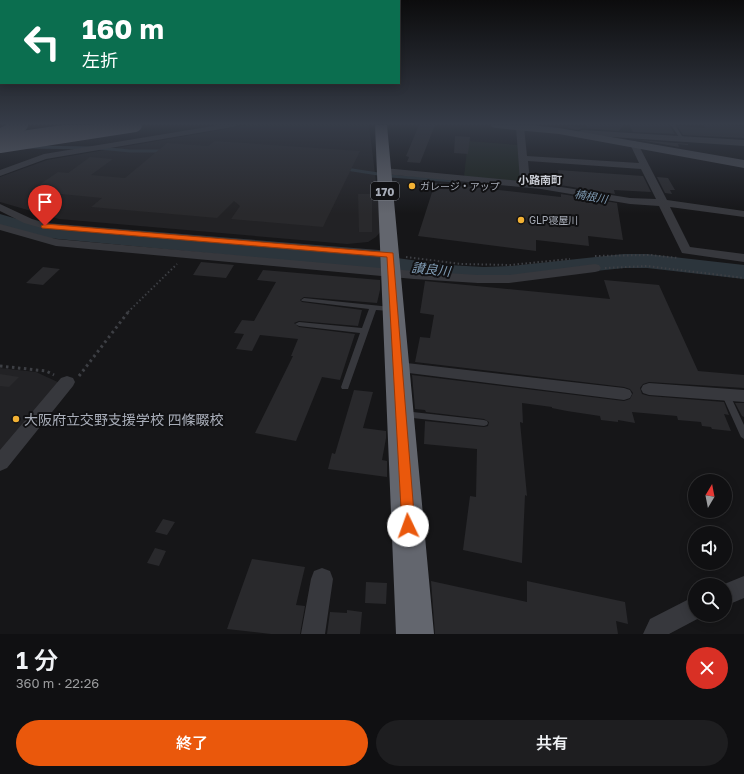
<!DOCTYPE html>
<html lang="ja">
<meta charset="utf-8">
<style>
body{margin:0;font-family:"Golos Text","Noto Sans JP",sans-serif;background:#1e1e20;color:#f1f3f6;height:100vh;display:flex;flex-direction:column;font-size:15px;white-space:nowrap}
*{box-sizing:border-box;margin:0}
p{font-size:13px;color:#9c9d9f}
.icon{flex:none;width:22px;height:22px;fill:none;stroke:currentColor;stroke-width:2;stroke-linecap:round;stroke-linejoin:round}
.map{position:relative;height:634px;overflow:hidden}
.details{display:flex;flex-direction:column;background:#101012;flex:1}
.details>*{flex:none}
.top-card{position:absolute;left:0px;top:0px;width:400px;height:84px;box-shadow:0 2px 10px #0003,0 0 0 1px #303032;background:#0b6e4f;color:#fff;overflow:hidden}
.needle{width:26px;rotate:10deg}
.controls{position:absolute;left:688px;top:474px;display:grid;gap:8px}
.controls a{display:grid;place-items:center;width:44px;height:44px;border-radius:50%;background:#101012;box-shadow:0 2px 10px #0003,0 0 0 1px #303032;font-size:20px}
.pin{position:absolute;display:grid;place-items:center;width:34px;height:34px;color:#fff;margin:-41px -17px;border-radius:50% 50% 50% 0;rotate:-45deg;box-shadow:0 0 4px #0007}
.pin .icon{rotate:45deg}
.me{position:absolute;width:44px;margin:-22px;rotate:357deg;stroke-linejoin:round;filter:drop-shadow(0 0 3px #0008)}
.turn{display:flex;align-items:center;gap:14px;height:84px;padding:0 16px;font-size:18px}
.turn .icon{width:52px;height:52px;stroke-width:2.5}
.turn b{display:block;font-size:28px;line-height:34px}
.round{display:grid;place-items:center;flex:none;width:42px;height:42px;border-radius:21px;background:#1e1e20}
.head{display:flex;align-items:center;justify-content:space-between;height:68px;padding:0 16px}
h1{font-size:24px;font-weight:600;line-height:30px}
.cta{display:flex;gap:8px;margin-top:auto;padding:8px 16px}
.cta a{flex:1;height:46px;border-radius:24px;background:#ea580c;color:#fff;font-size:16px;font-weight:600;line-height:46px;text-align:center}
.cta a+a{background:#1e1e20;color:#f1f3f6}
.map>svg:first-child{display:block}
</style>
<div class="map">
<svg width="744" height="634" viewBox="0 0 744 634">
<rect width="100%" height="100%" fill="#161618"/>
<path fill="#222225" d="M249,125H369L382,230L376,237L368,242L347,244L59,219L0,202V177L47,160Z
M0,368L36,372L62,384L0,454Z"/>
<path fill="#1c231d" d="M468,141L518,145L521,179L517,181L464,177Z"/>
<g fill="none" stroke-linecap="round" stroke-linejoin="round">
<path stroke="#2c353c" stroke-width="3" d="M28,147L92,148
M99,148L130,151H164
M346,169L378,174
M390,176L455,181"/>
<path fill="#2c353c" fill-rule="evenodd" d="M0,214L31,223L48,226L375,255L448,265L484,267L511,266L624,254H647L744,265V279L647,268H624L511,280L484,281L448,279L375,269L48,238L28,235L0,227Z"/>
</g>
<path fill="#29292c" d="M419,125H435L420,163L407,162L409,157L406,156Z
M587,125H623L619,131L582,128L578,130L568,128V126L587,128Z
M629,125H669L675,134L633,132Z
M704,125L741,126L744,129V138L683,135L677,126L705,128Z
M455,136L470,137L468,154L454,153Z
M639,140L688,144V145L678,144L679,147Z
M215,141L360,151L323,227L231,219L240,206L234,201L217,218L91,207L102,198L30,191L58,172L68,173L90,157L113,159L91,175L125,178L167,143L208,146Z
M558,170L643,176L651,192L614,190L615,194L560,185Z
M657,177L668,178L675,190H670L672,194L665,193Z
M435,183L561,197V194L617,203L623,240L588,236L589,246L536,240V251L418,236Z
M358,194H372V232H359Z
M201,262L234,265L226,278L193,275Z
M43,267L60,269L43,285L26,283Z
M263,270L380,280V290L377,303L304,297L300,300L302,302L362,310L358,326L299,321L294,323L299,327L355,334L340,380L322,377L296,441L255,433L293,356H291L298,339L260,335L252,351L236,349L244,334L234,333L242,320L254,321L276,282L257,280Z
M604,280L659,285L698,371L744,375V388L649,382L643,384L640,388L642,394L649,396L724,402L729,415L724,414L731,431L712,429L711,427L702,426L701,422L678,420L677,416L632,412L635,423L618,420V422L601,420L600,416L567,411L552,408V407L522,403L523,423L520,422L527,496L525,495L522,563L463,550L470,496L476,497L477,449L424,444L425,421L484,427L488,426L489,422L484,419L426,412L425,410L415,409L412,375L624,401L630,399L633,393L630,389L624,387L415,362L420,337L430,338L434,315L420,313L425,281L610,299Z
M0,374L19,377L9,387L0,386Z
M354,390L373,392L363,428L386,431V438L382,460L387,461V477L328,469L332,453L335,454Z
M735,403H744V417L742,416Z
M163,519L175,522L167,535L155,532Z
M155,548L166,551L159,566L147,563Z
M252,559L305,567L296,605L305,606L300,634H271L227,629Z
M431,581L527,602V581L625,602L628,624L616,621L618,634H435Z
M366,582L387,583L386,604L365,603Z
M347,610L362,612L360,634H327L330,612L347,613Z"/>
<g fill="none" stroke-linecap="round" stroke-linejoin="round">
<path stroke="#3d3f44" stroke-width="2" stroke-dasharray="1.5 2.5" stroke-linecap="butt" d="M595,256L650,255L678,258
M406,257L461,264L510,265L570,259
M605,268L647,266L744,278
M128,312L177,264"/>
<path stroke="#3d3f44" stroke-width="3" stroke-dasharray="2.5 3.5" stroke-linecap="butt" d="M0,366L46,371L54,375
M79,376L129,311"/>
<path fill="#37383d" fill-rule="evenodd" d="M671,125H675L684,139L683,140H681Z
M304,298L391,307L394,309L391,311L376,310L348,389H342L341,387L360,333L299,326L295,324L299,322L362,328L369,309L302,301L301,300Z
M726,392L729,393L730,395L744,425V439L741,437L740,435L722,395L723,393Z
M404,411L484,420L487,421L488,423L487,425L484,426L404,417L401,416L400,414L401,412Z"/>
<path fill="#37383d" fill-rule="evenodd" d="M219,125H237L233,127L46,159L0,176V170L44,154Z
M517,125H521L524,127L527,156L639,163L630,144L634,141L637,142L667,200L744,211V217L670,207L690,247L744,254V262L682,253L659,206L630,204L541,189L384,174L379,171L384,168L520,181L516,127ZM528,161L641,169L656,199L630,198L530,182Z
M582,130L744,140V146L583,135L576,136L572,134Z
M0,204L32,219L46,223L391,251L395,252L397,255L395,258L391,259L45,229L24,223L0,211Z
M0,224L56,239L414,271L478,275H509L595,264L599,265L601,268L599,271L595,272L509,283H478L414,279L56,246L0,230Z
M398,362L624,388L630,390L632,394L630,398L624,400L393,371L390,367L393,363Z
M67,376L73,378L75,382L73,386L7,468L0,471V450L61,378Z
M649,383L744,390V402L649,395L643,393L641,389L643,385Z
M322,568L330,571L333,579L325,634H301L311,579L314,571Z
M744,576V598L725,606V585H722Z
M695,596V615H704L703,616L669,634H643L650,619Z"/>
<path fill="#45474d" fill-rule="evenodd" d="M491,125H530L559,128L744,160V168L559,134L496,128L492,127Z"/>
<path fill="#63666e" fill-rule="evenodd" d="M62,125H93L91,128L87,129L0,142V134Z
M375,125H387L434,634H396Z"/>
<path stroke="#63666e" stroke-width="14" d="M0,136L21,125
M0,146L135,125"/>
</g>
<linearGradient id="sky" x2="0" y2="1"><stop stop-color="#0c0c0d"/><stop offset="0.58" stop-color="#363c48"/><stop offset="1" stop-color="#363c48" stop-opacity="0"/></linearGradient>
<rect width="744" height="214" fill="url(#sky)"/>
<path fill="#ea580c" stroke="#983908" d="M45,224L393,253L415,526L413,531L408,532L404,531L402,526L387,257L42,228L41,226Z"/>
<g fill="#f2b134" stroke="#111113" stroke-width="1.5">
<circle cx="412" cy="186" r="4"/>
<circle cx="521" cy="220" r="4"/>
<circle cx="16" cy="419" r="4"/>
</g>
<g text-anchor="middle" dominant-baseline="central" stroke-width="4" stroke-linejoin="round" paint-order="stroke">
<g font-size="10" fill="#a8adb8" stroke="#111113" text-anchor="start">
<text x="420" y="186">ガレージ・アップ</text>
<text x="529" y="220">GLP寝屋川</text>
</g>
<g font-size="11" font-weight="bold" fill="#c9ccd4" stroke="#111113">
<text x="540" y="179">小路南町</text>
</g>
<rect fill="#111113" stroke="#7b7e86" stroke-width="1" x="371" y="182" width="28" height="18" rx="3"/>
<g font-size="11" font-weight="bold" fill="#a8adb8">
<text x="385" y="191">170</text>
</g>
<g font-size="11" font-style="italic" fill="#7f9bb3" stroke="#111113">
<text transform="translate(591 196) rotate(10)">楠根川</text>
</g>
<g font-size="13" font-style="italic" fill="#7f9bb3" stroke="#111113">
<text transform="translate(431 269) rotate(6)">讃良川</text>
</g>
<g font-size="14" fill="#a8adb8" stroke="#111113" text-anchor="start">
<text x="24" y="419">大阪府立交野支援学校 四條畷校</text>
</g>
</g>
</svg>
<div class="controls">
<a><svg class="needle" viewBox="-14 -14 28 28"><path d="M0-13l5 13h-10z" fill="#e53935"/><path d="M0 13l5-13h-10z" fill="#9c9d9f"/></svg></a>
<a><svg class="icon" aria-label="sound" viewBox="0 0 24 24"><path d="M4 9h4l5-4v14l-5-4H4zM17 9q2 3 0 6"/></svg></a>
<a><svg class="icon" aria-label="search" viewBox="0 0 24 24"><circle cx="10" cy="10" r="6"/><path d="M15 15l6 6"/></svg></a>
</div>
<div class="pin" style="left:45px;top:226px;background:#d93025"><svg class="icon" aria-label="arrive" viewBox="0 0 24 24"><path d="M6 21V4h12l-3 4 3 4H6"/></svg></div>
<svg class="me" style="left:408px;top:526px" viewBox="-20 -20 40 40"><circle r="19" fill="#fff"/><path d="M0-13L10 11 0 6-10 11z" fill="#ea580c"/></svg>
<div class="top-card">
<div class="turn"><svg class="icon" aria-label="left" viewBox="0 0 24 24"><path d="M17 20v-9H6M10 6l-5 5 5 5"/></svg><div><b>160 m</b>左折</div></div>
</div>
</div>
<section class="details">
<div class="head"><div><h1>1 分</h1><p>360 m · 22:26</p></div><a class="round" style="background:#d93025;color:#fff"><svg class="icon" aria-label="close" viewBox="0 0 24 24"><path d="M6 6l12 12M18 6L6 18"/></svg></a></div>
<div class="cta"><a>終了</a><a>共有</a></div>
</section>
